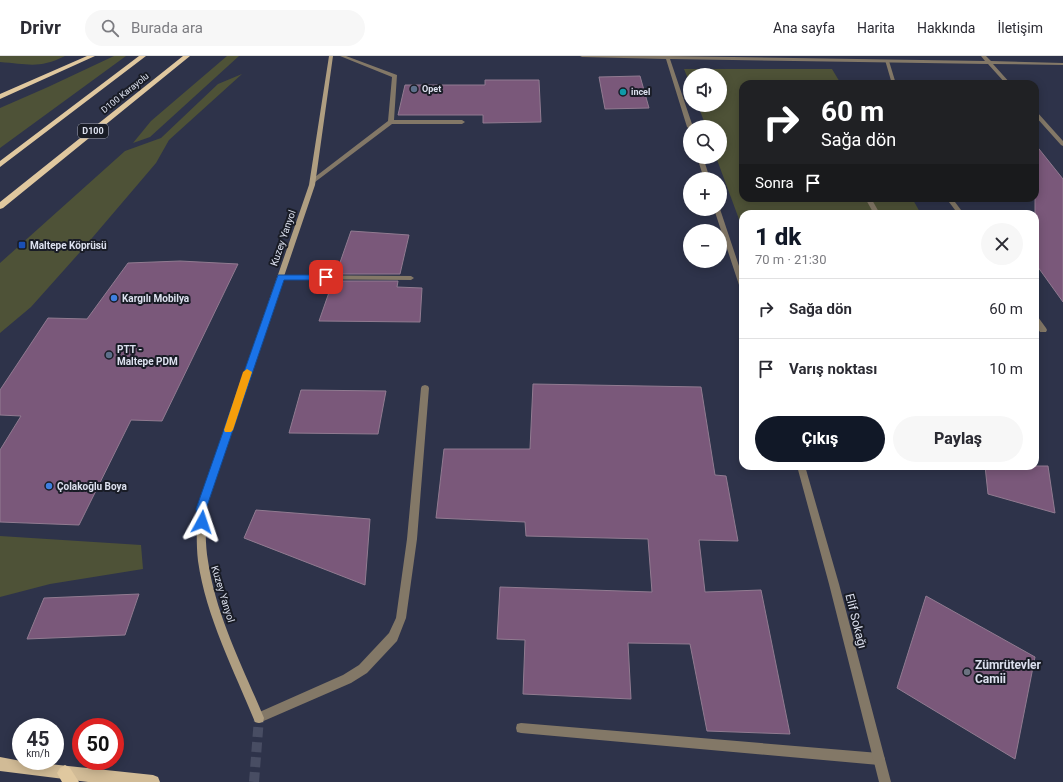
<!DOCTYPE html>
<html lang="tr">
<meta charset="utf-8">
<style>
body{margin:0;font-family:Roboto,sans-serif;background:#f7f7f7;color:#2b2b33;height:100vh;display:flex;flex-direction:column;font-size:15px;white-space:nowrap}
*{box-sizing:border-box;margin:0}
p{font-size:13px;color:#7c7c81}
.icon{flex:none;width:22px;height:22px;fill:none;stroke:currentColor;stroke-width:2;stroke-linecap:round;stroke-linejoin:round}
.map{position:relative;flex:1;overflow:hidden}
.panel{position:absolute;left:739px;top:154px;width:300px;height:260px;display:flex;flex-direction:column;background:#fff;border-radius:12px;box-shadow:0 2px 10px #0003}
.panel>*{flex:none}
.banner{position:absolute;left:739px;top:24px;width:300px;height:122px;border-radius:12px;box-shadow:0 2px 10px #0003;background:#202124;color:#fff;overflow:hidden}
.fabs{position:absolute;left:683px;top:12px;display:grid;gap:8px}
.fabs a{display:grid;place-items:center;width:44px;height:44px;border-radius:50%;background:#fff;box-shadow:0 2px 10px #0003;font-size:20px}
.speed{position:absolute;left:12px;top:662px;display:flex;gap:8px;font-size:20px;font-weight:700;text-align:center}
.speed>*{display:grid;place-content:center;width:52px;height:52px;border-radius:50%;background:#fff;box-shadow:0 2px 10px #0003;line-height:1}
.speed small{font-size:10px;font-weight:400}
.speed .limit{border:6px solid #d22;background:#fff;color:#111}
.pin{position:absolute;display:grid;place-items:center;width:34px;height:34px;color:#fff;margin:-17px;border-radius:8px;box-shadow:0 2px 6px #0006}
.me{position:absolute;width:44px;margin:-22px;rotate:5deg;stroke-linejoin:round;filter:drop-shadow(0 0 3px #0008)}
.turn{display:flex;align-items:center;gap:14px;height:84px;padding:0 16px;font-size:18px}
.turn .icon{width:52px;height:52px;stroke-width:2.5}
.turn b{display:block;font-size:28px;line-height:34px}
.then{display:flex;align-items:center;height:38px;padding:0 16px;background:#0003;gap:8px;font-size:15px}
.round{display:grid;place-items:center;flex:none;width:42px;height:42px;border-radius:21px;background:#f7f7f7}
.overview{display:flex;align-items:center;justify-content:space-between;height:68px;padding:0 16px}
h1{font-size:24px;font-weight:800;line-height:30px;color:#111827}
.button{display:flex;gap:8px;margin-top:auto;padding:8px 16px}
.button a{flex:1;height:46px;border-radius:24px;background:#111827;color:#fff;font-size:16px;font-weight:800;line-height:46px;text-align:center}
.button a+a{background:#f7f7f7;color:#2b2b33}
ul{padding:0;list-style:none}
li{display:flex;align-items:center;gap:12px;height:60px;padding:0 16px;border-top:1px solid #e1e1e2}
li div{flex:1}
li b{display:block;font-size:15px}
li em{font-style:normal}
header{display:flex;align-items:center;gap:24px;box-sizing:border-box;height:56px;padding:0 20px;background:#fff;border-bottom:1px solid #e1e1e2}
header strong{font-size:19px}
nav{display:flex;gap:22px;margin-inline-start:auto;font-size:14px}
.search{width:280px;height:36px;background:#f7f7f7;display:flex;align-items:center;gap:10px;box-sizing:border-box;padding:0 14px;border-radius:22px;color:#7c7c81;font-size:15px}
.map>svg:first-child{display:block}
</style>
<header>
<strong>Drivr</strong>
<div class="search"><svg class="icon" aria-label="search" viewBox="0 0 24 24"><circle cx="10" cy="10" r="6"/><path d="M15 15l6 6"/></svg>Burada ara</div>
<nav><a>Ana sayfa</a><a>Harita</a><a>Hakkında</a><a>İletişim</a></nav>
</header>
<div class="map">
<svg width="1063" height="726" viewBox="0 0 1063 726">
<rect width="100%" height="100%" fill="#2e334a"/>
<path fill="#4e5237" d="M0,0H65C39,13 28,8 0,6Z
M114,0H126L0,92V52L48,31Z
M227,0H239L150,81L133,87L151,65Z
M684,13H832L841,28H743V142H912L921,158H743V174L716,101H720V71H706L698,49H720V19H690V28Z
M242,18L169,84L156,107L81,195L31,251L0,277V207L125,95L161,82L218,28Z
M0,480L141,489L143,513L50,528L0,541Z"/>
<path fill="#7a587a" stroke="#917b91" d="M640,20L649,52L605,53L599,21Z
M485,24H539L541,66L483,67V59H398L405,29H485Z
M1035,88L1063,123V246L1035,207Z
M351,175L409,179L400,218H336Z
M180,205L238,208L162,365L131,364L79,469L0,466V394L21,360L0,359V334L48,262L87,263L128,207Z
M333,225H398L397,231L422,232L420,266L319,265Z
M533,328L701,331L715,419L726,420L738,485L699,484L705,536L761,534L790,678L707,675L690,588L628,587L631,643L523,638L525,584L497,583L500,531L652,536L648,483L526,480L525,466L436,462L444,393H530Z
M301,334L386,335L378,378L289,377Z
M985,410H1048L1055,457L988,438Z
M256,454L370,463L365,529L244,482Z
M139,538L125,579L27,583L44,542Z
M926,540L1035,601L1015,703L897,632Z"/>
<g fill="none" stroke-linecap="round" stroke-linejoin="round">
<path stroke="#484d63" stroke-width="10" stroke-dasharray="10 5" stroke-linecap="butt" d="M254,726L259,662"/>
<path fill="#837867" fill-rule="evenodd" d="M340,0H346L397,19L394,64H462L465,66L462,68H392L315,126H311V124L388,65L392,21Z
M885,4L889,5L896,28H892Z
M865,142H871L880,158H874Z
M946,142H952L964,158H958Z
M279,219L411,220L414,222L411,224L281,223L278,221Z
M1035,260L1038,261L1046,272L1047,274L1046,276H1040L1035,268Z
M425,329L428,330L429,332L417,483L406,562L397,585L367,617L351,627L259,667L255,666L254,662L255,658L343,619L359,609L389,577L396,562L407,483L421,332L422,330Z
M521,667L879,697L883,699L885,703L883,707L879,709L521,677L517,676L516,672L517,668Z"/>
<path fill="#837867" fill-rule="evenodd" d="M580,0H669L985,5L981,0H986L991,5L1063,7V9L993,8L1011,28H1006L988,8L670,3L693,71H690V73L687,71L666,3L582,1Z
M1035,55L1037,56L1063,85V90L1061,89L1035,60Z
M697,101H703L710,123H704Z
M714,153H720L743,222V234L740,232Z
M797,410H805L839,528L891,726H879L829,528Z"/>
<path fill="#af9e81" fill-rule="evenodd" d="M329,0H333L315,129L205,453C206,470 205,488 208,505C216,560 243,611 264,662L263,666L259,667L255,666C234,614 206,561 198,505C196,488 197,470 197,453L309,129Z"/>
<path fill="#d1bb96" fill-rule="evenodd" d="M0,701L21,705L153,719L158,721L160,726H88L0,715Z"/>
<path fill="#e0c89f" fill-rule="evenodd" d="M87,0H95L0,43V38Z
M139,0H146L0,111V105Z
M183,0H190L3,152L0,153V146Z
M65,709L70,712L79,726H62L57,717L60,712Z"/>
</g>
<path fill="#1a73e8" stroke="#114b97" d="M278,219H326L330,221L326,224H284L206,453L207,466L205,469L202,471L198,469L196,453Z"/>
<path fill="#f59e0b" d="M247,313L252,316L233,374L231,376H225L224,374L243,316Z"/>
<g fill="#5c6f8a" stroke="#191c26" stroke-width="1.5">
<circle cx="414" cy="33" r="4"/>
<circle cx="109" cy="299" r="4"/>
</g>
<circle fill="#0f9aa8" stroke="#191c26" stroke-width="1.5" cx="623" cy="36" r="4"/>
<rect fill="#1a4fb4" stroke="#191c26" stroke-width="1.5" x="18" y="185" width="8" height="8" rx="2"/>
<g fill="#3f7fe0" stroke="#191c26" stroke-width="1.5">
<circle cx="114" cy="242" r="4"/>
<circle cx="49" cy="430" r="4"/>
</g>
<circle fill="#6b7280" stroke="#191c26" stroke-width="1.5" cx="967" cy="616" r="4"/>
<g text-anchor="middle" dominant-baseline="central" stroke-width="4" stroke-linejoin="round" paint-order="stroke">
<g font-size="9" font-weight="bold" fill="#dce0ee" stroke="#191c26" text-anchor="start">
<text x="422" y="33">Opet</text>
<text x="631" y="36">incel</text>
</g>
<g font-size="9" fill="#dce0ee" stroke="#191c26">
<text transform="translate(125 37) rotate(-39)">D100 Karayolu</text>
</g>
<rect fill="#191c26" stroke="#a2a5b2" stroke-width="1" x="78" y="68" width="30" height="14" rx="3"/>
<g font-size="9" font-weight="bold" fill="#dce0ee">
<text x="93" y="75">D100</text>
</g>
<g font-size="10" fill="#dce0ee" stroke="#191c26">
<text transform="translate(283 182) rotate(-71)">Kuzey Yanyol</text>
<text transform="translate(223 538) rotate(73)">Kuzey Yanyol</text>
</g>
<g font-size="10" font-weight="bold" fill="#dce0ee" stroke="#191c26" text-anchor="start">
<text x="30" y="189">Maltepe Köprüsü</text>
<text x="122" y="242">Kargılı Mobilya</text>
<text x="117" y="293">PTT -<tspan x="117" dy="12">Maltepe PDM</tspan></text>
<text x="57" y="430">Çolakoğlu Boya</text>
</g>
<g font-size="12" fill="#dce0ee" stroke="#191c26">
<text transform="translate(856 565) rotate(76)">Elif Sokağı</text>
</g>
<g font-size="12" font-weight="bold" fill="#dce0ee" stroke="#191c26" text-anchor="start">
<text x="975" y="609">Zümrütevler<tspan x="975" dy="14">Camii</tspan></text>
</g>
</g>
</svg>
<div class="fabs">
<a><svg class="icon" aria-label="sound" viewBox="0 0 24 24"><path d="M4 9h4l5-4v14l-5-4H4zM17 9q2 3 0 6"/></svg></a>
<a><svg class="icon" aria-label="search" viewBox="0 0 24 24"><circle cx="10" cy="10" r="6"/><path d="M15 15l6 6"/></svg></a>
<a>+</a>
<a>−</a>
</div>
<div class="speed"><div>45<small>km/h</small></div><div class="limit">50</div></div>
<div class="pin" style="left:326px;top:221px;background:#d93025"><svg class="icon" aria-label="arrive" viewBox="0 0 24 24"><path d="M6 21V4h12l-3 4 3 4H6"/></svg></div>
<svg class="me" style="left:202px;top:466px" viewBox="-20 -20 40 40"><path d="M0-17L14 15 0 8-14 15z" fill="#1a73e8" stroke="#fff" stroke-width="4"/></svg>
<div class="banner">
<div class="turn"><svg class="icon" aria-label="right" viewBox="0 0 24 24"><path d="M7 20v-9h11M14 6l5 5-5 5"/></svg><div><b>60 m</b>Sağa dön</div></div>
<div class="then">Sonra<svg class="icon" aria-label="arrive" viewBox="0 0 24 24"><path d="M6 21V4h12l-3 4 3 4H6"/></svg></div>
</div>
<section class="panel">
<div class="overview"><div><h1>1 dk</h1><p>70 m · 21:30</p></div><a class="round"><svg class="icon" aria-label="close" viewBox="0 0 24 24"><path d="M6 6l12 12M18 6L6 18"/></svg></a></div>
<ul>
<li><svg class="icon" aria-label="right" viewBox="0 0 24 24"><path d="M7 20v-9h11M14 6l5 5-5 5"/></svg><div><b>Sağa dön</b></div><em>60 m</em></li>
<li><svg class="icon" aria-label="arrive" viewBox="0 0 24 24"><path d="M6 21V4h12l-3 4 3 4H6"/></svg><div><b>Varış noktası</b></div><em>10 m</em></li>
</ul>
<div class="button"><a>Çıkış</a><a>Paylaş</a></div>
</section>
</div>
